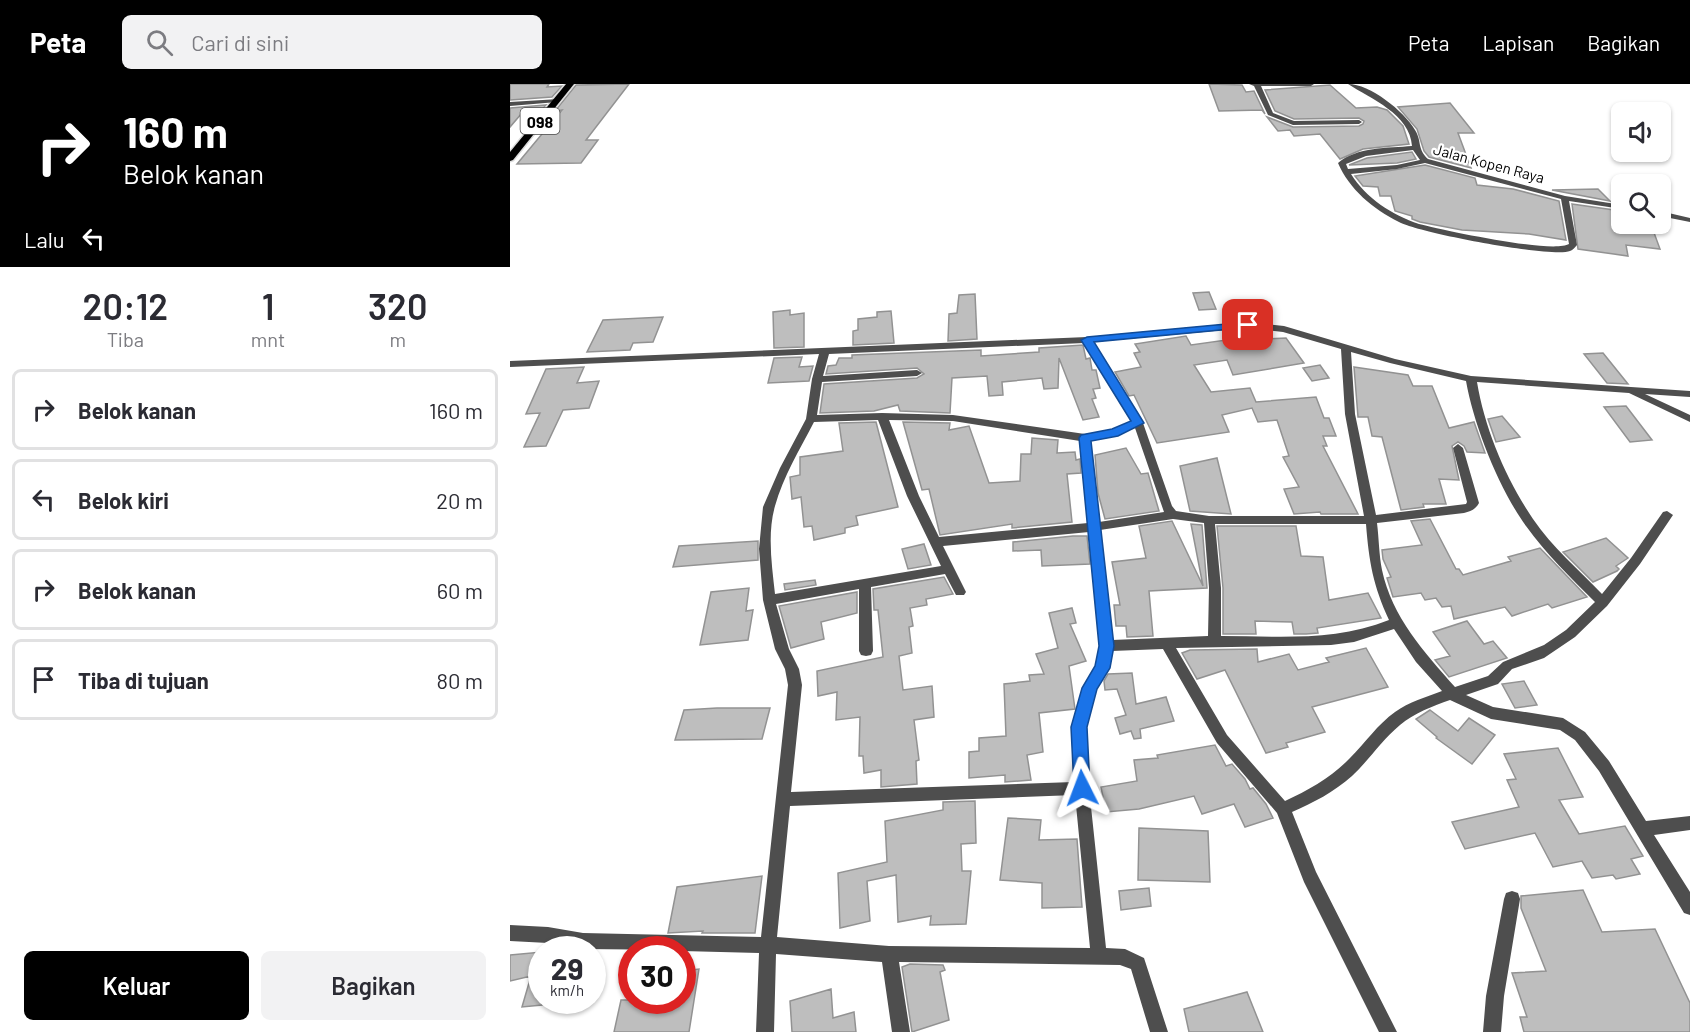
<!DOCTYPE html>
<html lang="id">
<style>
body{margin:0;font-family:Barlow,sans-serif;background:#f2f2f3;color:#2b2b33;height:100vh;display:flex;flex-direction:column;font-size:22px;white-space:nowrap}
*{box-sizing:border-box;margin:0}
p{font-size:20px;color:#7c7c81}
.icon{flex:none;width:33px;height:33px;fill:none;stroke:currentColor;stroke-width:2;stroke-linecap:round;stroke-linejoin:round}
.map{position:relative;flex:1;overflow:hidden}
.details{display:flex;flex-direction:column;background:#fff;width:510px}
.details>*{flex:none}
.hud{background:#000;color:#fff;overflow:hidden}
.controls{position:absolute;left:1101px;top:18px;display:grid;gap:12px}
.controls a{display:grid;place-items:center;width:60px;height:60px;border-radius:9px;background:#fff;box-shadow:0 2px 4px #0004;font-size:30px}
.speed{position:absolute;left:18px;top:852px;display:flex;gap:12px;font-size:30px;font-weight:700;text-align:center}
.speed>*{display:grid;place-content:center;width:78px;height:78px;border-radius:50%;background:#fff;box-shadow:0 2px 4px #0004;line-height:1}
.speed small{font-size:15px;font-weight:400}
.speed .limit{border:9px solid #d22;background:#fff;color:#111}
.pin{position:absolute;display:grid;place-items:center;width:51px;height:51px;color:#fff;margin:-26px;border-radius:12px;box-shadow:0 3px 9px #0006}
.me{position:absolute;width:66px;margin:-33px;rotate:357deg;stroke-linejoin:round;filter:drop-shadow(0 0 4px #0008)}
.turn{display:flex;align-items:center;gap:21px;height:126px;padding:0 24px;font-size:27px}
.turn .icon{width:78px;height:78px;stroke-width:2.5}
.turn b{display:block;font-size:42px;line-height:51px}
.then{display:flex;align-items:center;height:57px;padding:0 24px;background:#0003;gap:12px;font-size:22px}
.eta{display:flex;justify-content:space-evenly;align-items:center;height:102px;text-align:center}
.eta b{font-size:36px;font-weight:600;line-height:42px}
.action{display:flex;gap:12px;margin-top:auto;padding:12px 24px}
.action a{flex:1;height:69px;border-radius:9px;background:#000;color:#fff;font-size:24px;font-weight:600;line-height:69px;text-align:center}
.action a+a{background:#f2f2f3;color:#2b2b33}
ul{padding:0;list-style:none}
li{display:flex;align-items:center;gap:18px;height:81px;margin:0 12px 9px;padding:0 12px;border:3px solid #e1e1e2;border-radius:9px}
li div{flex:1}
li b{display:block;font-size:22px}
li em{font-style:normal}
header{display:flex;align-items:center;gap:36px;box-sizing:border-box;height:84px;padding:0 30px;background:#000;color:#fff}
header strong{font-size:28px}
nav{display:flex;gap:33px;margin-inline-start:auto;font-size:21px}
.search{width:420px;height:54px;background:#f2f2f3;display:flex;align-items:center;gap:15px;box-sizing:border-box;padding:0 21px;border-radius:9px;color:#7c7c81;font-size:22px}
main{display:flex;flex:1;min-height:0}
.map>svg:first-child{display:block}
</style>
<header>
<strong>Peta</strong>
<div class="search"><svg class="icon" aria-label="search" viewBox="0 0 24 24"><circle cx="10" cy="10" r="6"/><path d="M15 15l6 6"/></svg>Cari di sini</div>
<nav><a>Peta</a><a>Lapisan</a><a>Bagikan</a></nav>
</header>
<main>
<section class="details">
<div class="hud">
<div class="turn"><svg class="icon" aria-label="right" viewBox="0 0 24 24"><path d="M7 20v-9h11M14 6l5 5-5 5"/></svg><div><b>160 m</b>Belok kanan</div></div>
<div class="then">Lalu<svg class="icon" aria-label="left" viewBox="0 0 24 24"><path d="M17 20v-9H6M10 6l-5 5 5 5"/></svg></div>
</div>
<div class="eta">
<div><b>20:12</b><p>Tiba</p></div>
<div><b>1</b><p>mnt</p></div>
<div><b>320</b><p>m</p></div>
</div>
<ul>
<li><svg class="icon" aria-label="right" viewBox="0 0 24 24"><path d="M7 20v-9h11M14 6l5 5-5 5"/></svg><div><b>Belok kanan</b></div><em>160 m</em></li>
<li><svg class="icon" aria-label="left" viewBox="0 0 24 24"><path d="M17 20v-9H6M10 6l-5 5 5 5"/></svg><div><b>Belok kiri</b></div><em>20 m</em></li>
<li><svg class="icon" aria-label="right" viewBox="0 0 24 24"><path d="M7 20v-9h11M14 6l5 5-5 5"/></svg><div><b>Belok kanan</b></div><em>60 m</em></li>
<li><svg class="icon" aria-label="arrive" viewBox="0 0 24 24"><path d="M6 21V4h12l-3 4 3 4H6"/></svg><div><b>Tiba di tujuan</b></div><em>80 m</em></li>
</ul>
<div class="action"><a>Keluar</a><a>Bagikan</a></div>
</section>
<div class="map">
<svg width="1180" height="948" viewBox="0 0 1180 948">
<rect width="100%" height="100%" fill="#fff"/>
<path fill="#bebebe" stroke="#929292" stroke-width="1.5" d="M0,0H39L37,3L52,2L42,13L0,16Z
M119,0L76,56H88L71,79L7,80L52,26L45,27L66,1Z
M699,0L732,1L736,8L744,7L755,30L752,26L709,27Z
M820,1L846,24L867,23L877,26L893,42L899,60L853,65L830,75L810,50L784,52L780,46L768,47L757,33L783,43L849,42L853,40L854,37L849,34L784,35L765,27L755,6Z
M940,19L964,49H948L961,84L919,73L914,67L907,45L888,23Z
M36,21L30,28L12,29L0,43V24Z
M902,68L906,75L887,79L839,81L857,74Z
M915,81L965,94L967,101L1003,105L1049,117L1056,156L1019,150L952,146L910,138L902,135V132L885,127L881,112H870L868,103L853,102L845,92Z
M1088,105L1100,117L1042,106Z
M1062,120L1111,127L1112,140L1115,143L1143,146L1150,165L1116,161L1118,172L1068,165Z
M699,208L706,225L689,226L683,209Z
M465,210L467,255L438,257L439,230L447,229L449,211Z
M280,226V231L294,229V263L264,264L263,228Z
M381,227L384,259L343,261V247L348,246V235L367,233V228Z
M153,233L143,258L123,259L120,266L77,268L93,236Z
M743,247L751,248L756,255L776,254L794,279L723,291L717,276L684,281L701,308L740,304L746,318L806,313L814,334H819L826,352H813L817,362H813L848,430H811L810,428L784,430L774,405L789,403L773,373L779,372L767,336L748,338L742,324L712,331L719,348L647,359L624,311L619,312L605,288L631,283L624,269L630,268L625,260L676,252L681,261L724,255L723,252L726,249Z
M573,261L576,275L580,274L582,286H586L590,304L583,305L586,314L582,315L589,333L573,336L549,274L548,304L534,305L532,294L492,298L493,311L479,312L477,292L442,294L440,329L390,327L388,321L364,327L310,329L314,300L407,294L414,290L407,284L316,290L318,282L326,281L329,274H342V271L471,266V272L529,268V264Z
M1093,269L1118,300L1097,299L1074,270Z
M292,273L289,283L303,282L299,297L258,299L264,274Z
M810,281L819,294L802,297L793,284Z
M74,283L67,299L89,297L79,324L53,326L36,362L14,363L30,329L16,330L36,285Z
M844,283L898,291L903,302H922L939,344L964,338L975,369L957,368L954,362L948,358L942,362L949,396L929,395L936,420H913L914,423L891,426L872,353L862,352L858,333H848Z
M1116,322L1142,356L1120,358L1094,323Z
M992,332L1010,353L986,358L978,335Z
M366,338L388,423L346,432L348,441L335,444V449L304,456L302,442L294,443L291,413L282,415L280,393L290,391V373L333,367L329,339Z
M393,338L440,339L439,346L459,342L479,399L510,397L511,370H521L522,354L548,356L547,369L565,368L566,376L570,375L571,389L557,390L562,438L502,444V440L430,451L419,405L412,406Z
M616,364L631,390L638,389L649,427L595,435L588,409L585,371Z
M707,374L721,430L680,427L670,382Z
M920,435L946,485H949L953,491L1001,477L998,473L1030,464L1077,513L1042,524L1038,520L1002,532L995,523L944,535L941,522L932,523L926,514L915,516L911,509L883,513L877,494L881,493L873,475L872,466L912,461L901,437Z
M662,437L693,502L681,440L692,441L697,504L639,507L643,552L617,553L616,542H606L604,521H610L602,478L636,474L629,442Z
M707,442H786L791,472L813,473L819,516L858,509L871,534L807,544L808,549L796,550H784L782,538L745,537L746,550H713V504Z
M563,452H577L580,480L532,482L531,466L503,467V458Z
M1096,454L1118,474L1106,482L1109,485L1107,487L1083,498L1053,468Z
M248,457V476L163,483L169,462Z
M414,460L421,481L398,485L392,465Z
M434,493L443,510L416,515L417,521L400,524L403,542L399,543L402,569L389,572L393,606L422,602L424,633L404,636L409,676L406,677L407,700L371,703V686L354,689L353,672H349L350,633L326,636L327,608L308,612L307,587L373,573L368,526H364L363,505Z
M305,496L306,501L275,506L274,500Z
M239,504L236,527L243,526L238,556L190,561L201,508Z
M347,508V529L311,538L314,555L281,564L269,522Z
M562,524L566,539L560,540L576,577L559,582L565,625L529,629L533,668L517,671L521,696L495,698V691L459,694V668L469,667V654L496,652L494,600L520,597L519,591L534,590L526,570L548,564L539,529Z
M957,537L974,560L983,557L997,574L939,593L925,576L940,572L923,548Z
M856,564L878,603L802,623L815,648L776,659L778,663L756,669L715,586L687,595L672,569L680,566L747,565L748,578L779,570L788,586L819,578L816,574Z
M622,589L626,620L656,613L664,637L630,645L631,654L624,655L621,647L610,650L605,634L616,631L607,605L595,606L594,597L598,590Z
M1014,597L1027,621L1005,624L992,600Z
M207,624H260L252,655L165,656L174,626Z
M920,626L948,647L959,634L985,651L962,680L926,654L927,653L906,635Z
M705,661L716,682L722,680L735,695L740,705L743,704L756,720L763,734L735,743L724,720L692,730L684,712L629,725L596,728L591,703L627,697L624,676L648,674L647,671Z
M1048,664L1073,713L1049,716L1069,750L1115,742L1133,772L1121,775L1130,790L1106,795L1103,791L1082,794L1072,777L1043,783L1025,749L955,765L942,738L1009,723L997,696L1006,695L994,670Z
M465,717L466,759L451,760L452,787H461L456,840L420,841L421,832L388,838L386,791L357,797L360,837L330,844L328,789L377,778L375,737L433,726V718Z
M498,734L531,736L529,756L567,755L572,823L532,824V799L490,796Z
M629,744L698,747L700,798L628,796Z
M252,792L245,849H192L193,847L158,849L167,803Z
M639,804L641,822L611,826L609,807Z
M1073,806L1092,848L1145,845L1180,919V948H1014L1010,933H1017L1002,889L1036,887L1011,824V812Z
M32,868V921L12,923L21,892L0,897V871Z
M400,880L433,881L435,886L430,888L439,936L402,948L392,883Z
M189,885L179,948H104L111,916H172V887Z
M321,905L323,934L344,928L346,948H282L280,917Z
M737,908L753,948H679L674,925Z"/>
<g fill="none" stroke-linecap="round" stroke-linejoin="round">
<defs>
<path id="primary" d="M56,0H64L3,76L0,77V68Z"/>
</defs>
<use href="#primary" stroke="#dbdbdb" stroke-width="3"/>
<path fill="#4e4e4e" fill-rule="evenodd" d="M739,0H804L801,2H751L763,29L784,37L849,36L852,38L849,40L783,41L758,31L744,2Z
M838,0C860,0 894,27 905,46C912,57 907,65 918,75L1055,112L1112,121V125L1059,117L1067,161C1065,163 1063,166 1060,167C1042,174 909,149 889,138C863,125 839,105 828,79C846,63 879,64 902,62C900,30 861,15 838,0ZM903,66L910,76L887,81L838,85L836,80L856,72ZM915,79L1051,115L1059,160C1042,170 933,146 909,140C882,131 856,114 841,90L887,85Z
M49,15L50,16L47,18L0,22V18Z
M1150,127L1180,134V138L1150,132Z
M738,238L774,242L885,275L961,292L1180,307V313L1135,310L1180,331V338L1119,309L967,298C975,346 996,395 1023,435C1042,463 1069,486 1092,510L1121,474L1153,428L1157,427L1163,431L1130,480L1097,522L1065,553L1034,574L1002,585L988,600L956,611L983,623L1053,634L1075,648L1099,677L1136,737L1180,732V746L1144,751L1180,808V831L1174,829L1089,687L1065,656L1050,646L981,635L940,616C923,622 904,629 890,641C872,656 859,676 842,692C824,708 803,719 782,728L806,788L887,948H869L794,798L767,729L707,659L653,565L602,567L599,584L586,605L576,643L579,704L596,864L615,865L634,874L658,948H640L621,885L610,881L389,878L400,948H382L372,878L266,870L264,948H246L249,869L172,867V866L73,865L38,859L0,857V841L38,843L73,849L251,853L278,601L275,585L265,565L253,516L249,465L253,423L270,384L296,335L302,295L309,270L0,283V277L577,253ZM738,244L773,248L831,265L835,330L854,432H699L666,427L662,422L633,339L583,258ZM574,259L622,338L602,346L575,350L443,331L372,329L307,331L312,298L407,292L412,289L407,286L313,292L319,270ZM841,268L880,279L956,297C964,342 989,405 1016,442C1036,470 1061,494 1085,518L1056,546L1034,561L993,578L978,592L945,603C914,568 882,533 872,486C869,471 869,455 867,439L954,429C961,427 965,426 969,419L953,364L948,360L943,364L957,418L956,420L866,431L845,330ZM368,336L397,412L431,482L265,510C262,482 257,450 265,422C273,393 290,365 304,338ZM379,336L443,337L570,357L578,439L429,453L409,412ZM625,344L654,428L589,438L581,357L608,351ZM663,435L694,439L699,504L698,552L602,556L590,446ZM705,440H856C859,478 863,501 879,536C825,558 767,552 711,552V504ZM579,448L589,562L586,583L573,604L562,643L564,698L281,708L292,601L289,585L279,565L266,520L349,505V567L351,571L356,572L361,571L363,567L361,503L435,490L446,511H454L456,508L433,462ZM884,545L906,578L932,607C916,613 899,618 885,628C868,640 855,659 840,674C822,693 799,706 775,717L717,651L666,564L821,561L844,558ZM565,711L580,864L379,862L267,853L280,722Z
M1002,807L1008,809L1010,815L994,912L991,948H973L976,912L994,815L996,809Z"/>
<use href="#primary" fill="#000" fill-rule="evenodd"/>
</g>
<path fill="#1a73e8" stroke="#114b97" stroke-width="1.5" d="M738,238L742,239V243L584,258L634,339L608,352L581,357L604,562L600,584L587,605L577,643L580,704L578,709L572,712L566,709L564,704L561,643L572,604L585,582L589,562L569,354L571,351L602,345L621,337L571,256L577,253Z"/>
<g text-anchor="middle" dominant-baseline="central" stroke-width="4.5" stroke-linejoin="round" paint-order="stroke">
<g font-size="15" fill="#000" stroke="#fff">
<text transform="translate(979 79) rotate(15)">Jalan Kopen Raya</text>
</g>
<rect fill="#fff" stroke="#4c4c4c" stroke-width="1.5" x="10.5" y="24" width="39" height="26" rx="4.5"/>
<g font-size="16" font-weight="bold" fill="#000">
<text x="30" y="37">098</text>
</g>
</g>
</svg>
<div class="controls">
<a><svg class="icon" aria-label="sound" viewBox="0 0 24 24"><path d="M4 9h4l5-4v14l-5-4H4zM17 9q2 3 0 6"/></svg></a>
<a><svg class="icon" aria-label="search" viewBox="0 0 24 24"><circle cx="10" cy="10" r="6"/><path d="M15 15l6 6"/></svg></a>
</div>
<div class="speed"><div>29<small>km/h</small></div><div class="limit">30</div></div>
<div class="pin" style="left:738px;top:241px;background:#d93025"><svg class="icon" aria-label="arrive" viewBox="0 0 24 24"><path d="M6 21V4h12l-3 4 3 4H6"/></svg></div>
<svg class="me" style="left:572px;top:704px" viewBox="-20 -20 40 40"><path d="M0-17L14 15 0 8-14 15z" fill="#1a73e8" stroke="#fff" stroke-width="4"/></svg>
</div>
</main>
